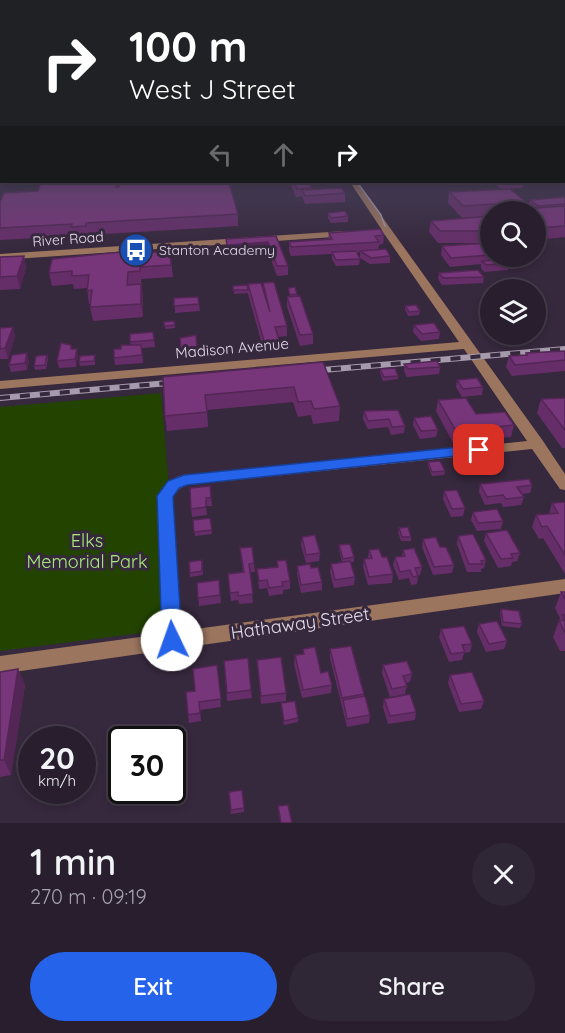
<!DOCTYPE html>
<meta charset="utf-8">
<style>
body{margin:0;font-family:Quicksand,sans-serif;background:#302736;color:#f1f3f6;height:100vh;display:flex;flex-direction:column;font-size:22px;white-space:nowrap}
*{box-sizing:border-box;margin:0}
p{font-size:20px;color:#a5a2aa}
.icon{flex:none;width:33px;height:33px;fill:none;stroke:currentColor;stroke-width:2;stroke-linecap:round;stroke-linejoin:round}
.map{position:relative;height:823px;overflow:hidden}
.details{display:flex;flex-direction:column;background:#281e2e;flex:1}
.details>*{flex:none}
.hud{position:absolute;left:0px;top:0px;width:566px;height:183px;box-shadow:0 3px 9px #0003,0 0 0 2px #443c4a;background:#202124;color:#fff;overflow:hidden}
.controls{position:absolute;left:480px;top:201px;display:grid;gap:12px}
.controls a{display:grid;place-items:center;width:66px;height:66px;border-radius:50%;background:#281e2e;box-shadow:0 3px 9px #0003,0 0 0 2px #443c4a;font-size:30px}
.speed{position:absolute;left:18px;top:726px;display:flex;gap:12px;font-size:30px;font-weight:700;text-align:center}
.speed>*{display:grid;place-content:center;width:78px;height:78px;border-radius:50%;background:#281e2e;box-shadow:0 3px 9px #0003,0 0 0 2px #443c4a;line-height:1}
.speed small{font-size:15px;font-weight:400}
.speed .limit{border:3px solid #111;border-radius:9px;background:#fff;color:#111}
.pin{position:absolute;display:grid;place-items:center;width:51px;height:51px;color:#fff;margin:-26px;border-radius:12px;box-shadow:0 3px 9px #0006}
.me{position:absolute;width:66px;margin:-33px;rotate:357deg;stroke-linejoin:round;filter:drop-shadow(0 0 4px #0008)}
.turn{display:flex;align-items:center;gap:21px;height:126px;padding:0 30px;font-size:27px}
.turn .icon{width:78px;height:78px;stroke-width:2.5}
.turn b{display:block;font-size:42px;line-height:51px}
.lanes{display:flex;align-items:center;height:57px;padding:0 30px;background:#0003;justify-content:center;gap:30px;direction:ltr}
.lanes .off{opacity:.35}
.round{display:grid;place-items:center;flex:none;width:63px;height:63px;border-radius:32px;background:#302736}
.head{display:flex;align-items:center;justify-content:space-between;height:102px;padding:0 30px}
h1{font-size:36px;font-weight:600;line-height:45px}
.action{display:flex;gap:12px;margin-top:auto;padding:12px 30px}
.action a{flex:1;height:69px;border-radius:36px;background:#2563eb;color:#fff;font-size:24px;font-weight:600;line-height:69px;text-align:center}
.action a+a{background:#302736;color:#f1f3f6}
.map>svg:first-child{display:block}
</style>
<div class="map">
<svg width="565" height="823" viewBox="0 0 565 823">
<rect width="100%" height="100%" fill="#36283d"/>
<path fill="#240" d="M161,393L181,628L0,651V407Z"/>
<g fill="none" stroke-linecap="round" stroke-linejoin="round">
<path fill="#9b755e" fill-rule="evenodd" d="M350,182H357L543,441L565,474V490L560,489L532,449L187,485L179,489L173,497L181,631L565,579V593L0,674V656L162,634L157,496L169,481L179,476L527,441L464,349L0,389V381L459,342L385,235L364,236L360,233L364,230H382Z
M345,231L349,234L348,236L0,260V254Z"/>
<path stroke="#a69bac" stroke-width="1.5" d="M357,182L381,215L385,226"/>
<defs>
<path id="rail" d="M311,371L565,349
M0,398L179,382"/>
</defs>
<use href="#rail" stroke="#a69bac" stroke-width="6"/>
<use href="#rail" stroke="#36283d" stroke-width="4" stroke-dasharray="10" stroke-linecap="butt"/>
</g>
<path fill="#662e69" d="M117,182L118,187L238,214V226L88,235V238L73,239V236L0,240V202L38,191Z
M290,182H309L312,189L345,193V202L305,204L302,196L296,197Z
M492,182H524L523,188L501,189Z
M449,192L526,202L525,209L528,208L530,200L565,197V237L536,240V212H490V216L462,218L448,203Z
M328,213L348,216V222L331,223L328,218Z
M490,216V256H503L502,260L509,263L508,270L484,272L481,268V264L450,267L441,255L442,246L489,243H438L429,232L431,221Z
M329,233L384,235L383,244L379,245L378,250L390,256V263L370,264L360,258V252L357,253L360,259L359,265L336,266L332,259V254L291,256L289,251V242L328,239Z
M276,236L288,266V275L277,276L268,251L228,254L226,239Z
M170,251L173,277L141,279L143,297V317L93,321L90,307L91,304H89L87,288L74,289L73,284L52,286L49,273L141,253Z
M24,256L26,268L20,289L0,290V257Z
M439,273L484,277L483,283L442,285L438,279Z
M263,283L287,326V336L278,337L279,350L264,351L248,294V284L263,289Z
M233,286L248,290V293L234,294Z
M288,288L297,294L313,334V344L300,346L287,307V297H290Z
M198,297L200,311L175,313L174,298Z
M405,306L420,311L419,315L408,316L405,309Z
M174,321L175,328L165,329L164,322Z
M414,325L440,332L439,339L421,341L413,332Z
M13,327L15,337L8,359H0V328Z
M153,332L155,347L142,348L143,363L115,365L114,358L121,349L131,345L130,342Z
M196,335L197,356L181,358L180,338Z
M71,345L72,349L78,356L76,367L59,368L57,361Z
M565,351V371L512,376L506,367L509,356L525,355L526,353Z
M47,355L48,359L46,369L35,370L34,366Z
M95,359V365L80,366L79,362Z
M29,360L27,370L11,372L9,365Z
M323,362L340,406L339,421L313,424L311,415L298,417L293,402L207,410L208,427L167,431L165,416L163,377Z
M404,364L440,367L439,374L407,377L404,371Z
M380,369L398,376V379L383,381L380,373Z
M457,380L483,387L482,395L462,397L456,387Z
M565,398V448H562L537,413L541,399Z
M438,400L476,414L514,425L511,437L453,443L436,411Z
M398,410L405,426L404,433L391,435L388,427L368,429L363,419L364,411Z
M414,418L438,430L436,437L420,439L413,425Z
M428,462L445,471L444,475L432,476L428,466Z
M480,484L532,485L530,493L522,494L524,497L521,505L503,507L501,503L485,505L479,492Z
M210,486L212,506H206L207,515L192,517L191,509Z
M444,491L465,508L463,516L451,517L443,499Z
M552,503H565V574L543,538L539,539L532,527L536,515L549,514Z
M473,512L503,521L501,529L477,531L471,520Z
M210,518L212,534L195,536L193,520Z
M399,528L411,537V541H401L398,532Z
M486,533L520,553L517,561L512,562L511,566L498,568L484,541Z
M458,536L486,560L484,568L481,569V572H467L457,544Z
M302,537L320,553L319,561L306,563L301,545Z
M423,539L440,547L454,565L452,573L433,575L422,547Z
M339,545L354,557V562H350L355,577L354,585L334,588L330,572L331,564L342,562L339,549Z
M240,548L254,563L255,572H250L253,603L239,604L238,600L231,601L228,574L243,573Z
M369,550L382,557L393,574L392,583L368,585L363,567L364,559L368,558Z
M403,550L422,567L420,575L418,576L417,584L411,585L409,578L399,580L393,565L395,557L402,556Z
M202,560L203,575L190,577L189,562Z
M277,561L290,581V589L283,590V594L269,596L267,588L259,589L257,569L277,567Z
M297,566L311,568L322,582V590L301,593L297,574Z
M219,580L221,603L199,606L197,583Z
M561,592H565V651H560L553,637L560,618L555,608Z
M501,609L522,624L520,628L502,626L500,613Z
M479,624L507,641L504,649L486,652L477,632Z
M441,629L472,644L470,652L464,653L462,660L449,662L439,637Z
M303,649L332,685L331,693L302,698L294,664L295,655L303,654Z
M330,649L364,694V696L370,715L369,723L347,727L330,658Z
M257,660L286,693V701L261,704Z
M224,661L251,690L252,698L227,701Z
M217,665L221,707L200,710L201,721L189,723L188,715L195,691Z
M383,665L412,674L410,682L406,683L407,686L405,694L390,697L382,673Z
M18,669L25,685L11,775L0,777V672Z
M450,675L484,701L481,709L459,712L448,683Z
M384,699L416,712L415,720L388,724L383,707Z
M281,703L298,718V722L284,725Z
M229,792L244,808V812L231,814Z"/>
<path fill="#532655" d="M2,140V150L0,153V143Z
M268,242V251L228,254L227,245Z
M24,256L26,268L20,289L17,276Z
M141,284L143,297V317L141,304Z
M13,327L15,337L8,359L5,348Z
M77,349L78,356L76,367L75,359Z
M27,353L29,360L27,370L25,363Z
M18,669L25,685L11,775L4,760Z"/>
<path fill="#77367a" stroke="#532655" stroke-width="1.5" d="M0,133H2V140L0,143Z
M41,182H117L116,187H119L120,182H229L238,214L86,223V226L71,227L72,224L0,228V202L4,193L38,191Z
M293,182H309L312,188L297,189Z
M341,188L345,193L305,196L302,190Z
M510,189L526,202L463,206L449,192Z
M565,197V204L538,206L530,200Z
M565,206V226L536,228V212H494L493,211Z
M345,211L348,216L331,218L328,213Z
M490,216V231H440L431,221Z
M380,229L384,235L375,236L379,242L291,247L289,242L332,239L329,233Z
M276,236L288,266H277L268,242L227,245L226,239Z
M490,243V255L451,258L442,246Z
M386,249L390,256L371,258L360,251Z
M141,250V253L170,251L171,265L140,267V271L128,272L127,285L141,284V304L90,307L92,290L87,291L89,275L72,276V271L49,273L52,259Z
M356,251L360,259L336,260L332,252Z
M24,256L17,276L0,277V257Z
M505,259L509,263L486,265L482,261Z
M478,270L484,277L443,278L439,273Z
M274,282L287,326L275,327L279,340L264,341L248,284L261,283L270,312L263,283Z
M247,285L248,290H233V286Z
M295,287L297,294L290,295L288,288Z
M300,296L313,334L300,335L287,297Z
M198,297L199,304L174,306V298Z
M416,305L420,311L409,312L405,306Z
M174,321L175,325L164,326V322Z
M434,323L440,332L422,334L414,325Z
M13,327L5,348L0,349V328Z
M153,332L154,340L130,342V334Z
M196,335L197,349L181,350L180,338Z
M61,343L71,345V349H77L75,359L57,361Z
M121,345H141L142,355L114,358V349H121Z
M565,351V360L515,365L509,356L527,355L526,353Z
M27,353L25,363L9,365L12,355Z
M47,355L45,365L34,366L36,356Z
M95,355L94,361L79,362L80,356Z
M437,361L440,367L408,369L404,364Z
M323,362L340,406L314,409L311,401L298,402L294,387L205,395L207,412L165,416L163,377Z
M395,368L398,376L384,377L380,369Z
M477,378L483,387L463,389L457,380Z
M466,398L476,414L505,412L514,425L456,431L438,400Z
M565,398V430L541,399Z
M398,410L405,426L392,427L389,419L368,421L364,411Z
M431,416L438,430L421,431L414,418Z
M440,461L445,471L432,472L428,462Z
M529,479L532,485L517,487L524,497L506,499L503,495L487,497L480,484Z
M210,486L211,498H206V507L191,509L190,488Z
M457,490L465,508L452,509L444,491Z
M564,502L565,503V555L547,526L542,527L536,515L558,513L552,503Z
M497,509L503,521L478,523L473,512Z
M210,518L212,530L194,532L193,520Z
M408,527L411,537H402L399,528Z
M507,530L520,553L511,554L513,558L501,559L486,533Z
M473,534L486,560L481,561L483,564H469L458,536Z
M315,535L320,553L306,555L302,537Z
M436,537L440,547H446L454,565L434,567L423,539Z
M350,544L354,557L343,559L339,545Z
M252,547L254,563L249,564L253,594L238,596V592L230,593L228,574L244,572L240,548Z
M414,548L422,567L415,568L418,576L413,577L410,570L400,572L395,557L405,556L403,550Z
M379,549L382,557H387L393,574L369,577L364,559L372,558L369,550Z
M202,560V571L190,573L189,562Z
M286,560L290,581L282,582L283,586L269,588L267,580L259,581L257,569L278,567L277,561Z
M350,561L355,577L335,580L331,564Z
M310,564L311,568L318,567L322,582L301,585L297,566Z
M219,580L220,595L198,598L197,583Z
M561,592H565V599Z
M501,609L519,611L522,624L503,622Z
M562,615H565V633L559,621L565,620Z
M497,621L507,641L489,644L479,624Z
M464,626L472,644L462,645L465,652L451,654L441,629Z
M351,646L364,694L342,698L330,649Z
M315,647L321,673L328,671L332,685L303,690L295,655L304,654L303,649Z
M281,657L286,693L261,696L257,660Z
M248,658L251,690L227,693L224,661Z
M407,661L412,674L403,676L407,686L392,689L383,665Z
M217,665L221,699L199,702L200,713L188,715L186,692L195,691L193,669Z
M18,669L4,760H0V672Z
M472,672L484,701L461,704L450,675Z
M410,694L416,712L390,716L384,699Z
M365,696L370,715L347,719L343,700Z
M295,701L298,718L284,721L281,703Z
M242,790L244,808L231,810L229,792Z
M288,805L292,823H281L278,806Z"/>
<linearGradient id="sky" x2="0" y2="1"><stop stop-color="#1e1622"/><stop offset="0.53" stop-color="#4c4862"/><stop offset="1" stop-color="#4c4862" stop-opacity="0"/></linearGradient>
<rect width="565" height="249" fill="url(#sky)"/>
<path fill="#2563eb" stroke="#184099" stroke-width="1.5" d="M479,445L484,447L486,450L484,453L187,485L179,488L173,497L182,640L179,646L172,649L165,646L162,640L157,496L168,481L184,475Z"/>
<defs>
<symbol id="bus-disc" viewBox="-11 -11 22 22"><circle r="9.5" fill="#1a4fb4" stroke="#36283d"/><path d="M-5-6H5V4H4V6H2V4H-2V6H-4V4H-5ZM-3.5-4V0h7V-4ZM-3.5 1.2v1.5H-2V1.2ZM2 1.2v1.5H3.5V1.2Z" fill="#fff"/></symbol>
</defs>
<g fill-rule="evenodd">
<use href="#bus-disc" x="117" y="231" width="38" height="38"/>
</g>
<g text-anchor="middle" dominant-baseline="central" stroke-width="6" stroke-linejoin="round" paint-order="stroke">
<g font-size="14" fill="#e3dae8" stroke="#36283d">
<text transform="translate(68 239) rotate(-4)">River Road</text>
</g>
<g font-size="14" fill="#e3dae8" stroke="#36283d" text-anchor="start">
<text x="159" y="250">Stanton Academy</text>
</g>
<g font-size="15" fill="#e3dae8" stroke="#36283d">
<text transform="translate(232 348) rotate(-5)">Madison Avenue</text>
</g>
<g font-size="18" fill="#a8ea79" stroke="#36283d">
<text x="87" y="540">Elks<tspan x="87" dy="21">Memorial Park</tspan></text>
</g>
<g font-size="18" fill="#e3dae8" stroke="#36283d">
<text transform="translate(300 623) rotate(-8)">Hathaway Street</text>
</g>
</g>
</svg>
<div class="controls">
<a><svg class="icon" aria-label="search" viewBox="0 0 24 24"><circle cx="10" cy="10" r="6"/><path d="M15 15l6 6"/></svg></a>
<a><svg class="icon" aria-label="layers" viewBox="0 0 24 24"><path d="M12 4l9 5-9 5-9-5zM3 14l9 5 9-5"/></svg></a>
</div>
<div class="speed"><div>20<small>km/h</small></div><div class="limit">30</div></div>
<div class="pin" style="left:479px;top:450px;background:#d93025"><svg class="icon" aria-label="arrive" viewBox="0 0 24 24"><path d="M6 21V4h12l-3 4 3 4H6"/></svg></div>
<svg class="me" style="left:172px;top:640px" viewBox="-20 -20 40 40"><circle r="19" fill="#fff"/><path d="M0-13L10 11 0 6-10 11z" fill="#2563eb"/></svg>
<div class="hud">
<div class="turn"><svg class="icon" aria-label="right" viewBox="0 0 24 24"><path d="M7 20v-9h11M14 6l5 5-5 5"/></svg><div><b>100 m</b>West J Street</div></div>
<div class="lanes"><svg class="icon off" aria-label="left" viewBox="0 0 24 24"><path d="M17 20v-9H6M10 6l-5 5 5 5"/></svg><svg class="icon off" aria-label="ahead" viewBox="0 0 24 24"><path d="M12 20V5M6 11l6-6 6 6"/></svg><svg class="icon" aria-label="right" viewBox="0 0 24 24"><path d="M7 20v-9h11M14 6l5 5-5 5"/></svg></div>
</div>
</div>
<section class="details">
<div class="head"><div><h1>1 min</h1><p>270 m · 09:19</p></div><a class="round"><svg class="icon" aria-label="close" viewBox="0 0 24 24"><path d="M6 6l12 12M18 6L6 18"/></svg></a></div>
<div class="action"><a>Exit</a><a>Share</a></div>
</section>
